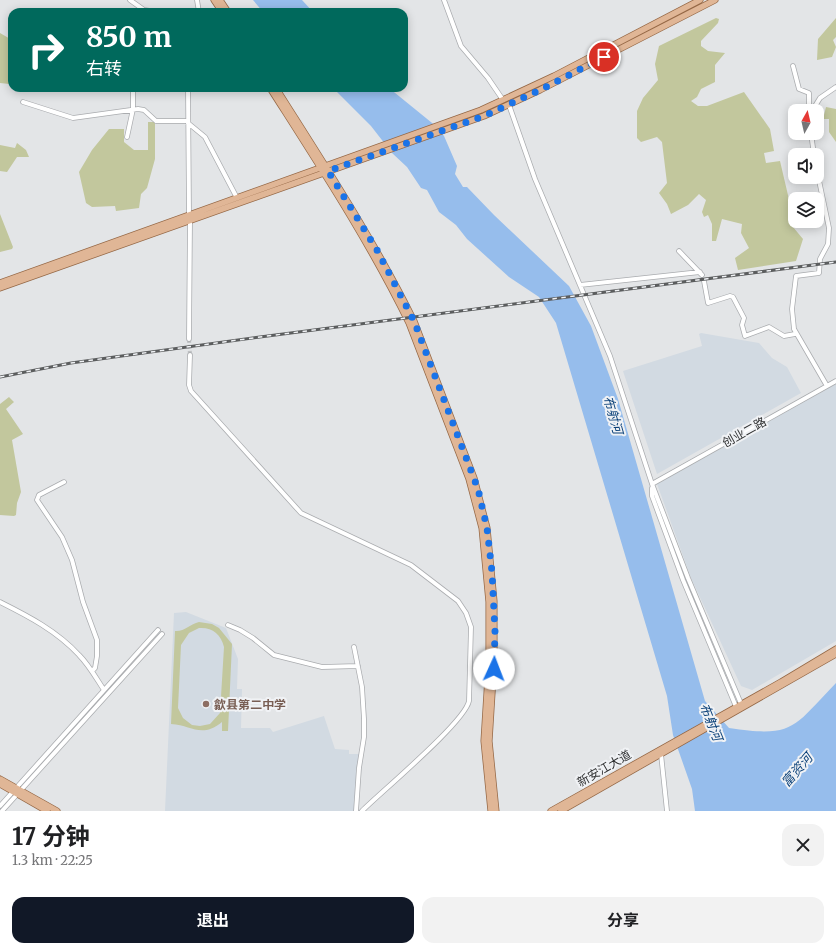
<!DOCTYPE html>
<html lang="zh">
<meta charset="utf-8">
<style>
body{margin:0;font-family:Merriweather,"Noto Sans SC",serif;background:#f2f2f2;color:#202124;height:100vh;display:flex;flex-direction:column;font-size:15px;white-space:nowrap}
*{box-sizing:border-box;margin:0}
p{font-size:13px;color:#757577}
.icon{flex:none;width:22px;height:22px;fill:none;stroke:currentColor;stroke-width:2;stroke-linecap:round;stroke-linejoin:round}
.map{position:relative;height:811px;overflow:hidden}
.details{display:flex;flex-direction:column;background:#fff;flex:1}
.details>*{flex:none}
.banner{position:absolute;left:8px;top:8px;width:400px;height:84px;border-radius:12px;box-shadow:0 2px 10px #0003;background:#00695c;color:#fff;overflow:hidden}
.needle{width:26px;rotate:8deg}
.tools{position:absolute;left:788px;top:104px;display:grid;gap:8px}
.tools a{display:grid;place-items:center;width:36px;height:36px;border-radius:8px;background:#fff;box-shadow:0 2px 10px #0003;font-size:20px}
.pin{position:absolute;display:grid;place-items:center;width:34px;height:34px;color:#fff;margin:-17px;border:2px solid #fff;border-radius:50%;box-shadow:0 1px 4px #0007}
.me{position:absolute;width:44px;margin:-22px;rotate:2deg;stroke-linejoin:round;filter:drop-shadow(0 0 3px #0008)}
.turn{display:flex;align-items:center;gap:14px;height:84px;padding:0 12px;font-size:18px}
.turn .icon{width:52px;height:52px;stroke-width:2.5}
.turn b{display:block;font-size:28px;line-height:34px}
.round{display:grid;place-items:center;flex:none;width:42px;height:42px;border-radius:12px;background:#f2f2f2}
.headline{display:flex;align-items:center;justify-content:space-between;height:68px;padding:0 12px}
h1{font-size:24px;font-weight:700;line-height:30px}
.button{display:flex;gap:8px;margin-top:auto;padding:8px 12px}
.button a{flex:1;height:46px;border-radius:12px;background:#111827;color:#fff;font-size:16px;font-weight:700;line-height:46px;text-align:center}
.button a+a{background:#f2f2f2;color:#202124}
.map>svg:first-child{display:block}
</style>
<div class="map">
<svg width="836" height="811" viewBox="0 0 836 811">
<rect width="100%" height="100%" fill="#e3e5e7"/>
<path fill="#d2dae2" d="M701,333L759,343L772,358L787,367L801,393L657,474L623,371L702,346L699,334Z
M836,384V641L752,690L741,686L691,578L657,484Z
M186,612L226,628L238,659L237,689H242L241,728H270L273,732L324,716L335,749L349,750V754H359L354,811H165L174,613Z"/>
<path fill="#c2c79d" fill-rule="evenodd" d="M716,18L719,19L718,23L701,41V46L708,51L725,53L715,65V82L701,89L697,97L691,101L698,106H707L744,92L770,129L774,151L764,153L766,163L780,161L791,208H794L793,227L803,239L796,261L738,270L735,258L749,248L741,233L742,224L722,219L716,241H712V224L708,215L704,217L702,212L706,200L699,194L688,205L671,214L667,204L659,193L667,183L662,142L657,137L641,142L637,138V111L643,98L658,80L655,64L659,46Z
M836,18V37L833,40L836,47L832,57L817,60L818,39Z
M0,33L12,40V75L10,76L9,84L0,83Z
M826,107L836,109V142L829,132V119H823Z
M148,122H155V159L147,188L141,194L139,208L116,211L115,206L92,207L86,203L79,172L92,150L109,129H124V142L134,150H148Z
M17,143L26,150L29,157H17L7,172L0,171V145L15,148Z
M0,214L13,247L12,249L0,252Z
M9,397L14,402L6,409L23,434L12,440L21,492L17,503L16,515L14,516L0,515V404Z
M199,622L212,624L219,628L232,644L228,731H222V722C201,739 192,725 171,724L175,631C184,632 190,624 199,622ZM199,628C212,627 221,634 224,647L220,713L210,724L200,726L192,725L183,718L178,708L181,645L189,633Z"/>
<path fill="#96bdec" d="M253,0H302L313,12H263Z
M333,88H389L437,127L444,136L457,166L455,174L463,187H467L494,215L569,286L591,326L618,399L705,701L729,728C795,738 793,727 836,683V811H695L692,789L673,735L667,696L556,323L539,297L509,277L467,239L456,225L439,212L427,190L421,188L407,167L392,153L371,126Z"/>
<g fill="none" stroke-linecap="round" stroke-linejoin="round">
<path stroke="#bfc1c3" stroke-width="4" stroke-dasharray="4 2" stroke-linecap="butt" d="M189,339L190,355"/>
<defs>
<path id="minor" d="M130,0L144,10L157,12
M197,0L199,12
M444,0L461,46L488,78L503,100
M793,66L799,89L809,93V111
M188,88L189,215
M23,102L73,118L138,109L144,110L156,121H188
M509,105L535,179L610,356L652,484L688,578L742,706
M812,111L820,98L836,87
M188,123L205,137L237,198
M811,133L814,155
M127,137L133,109V88
M817,171L829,228L828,244L820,259L819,273L796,276L792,309L794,329L827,386
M679,251L702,275
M704,281L708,303L730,296L733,297L744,318L742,325L745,336L769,327L784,336L795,334
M580,285L700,272
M189,339L190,220
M190,355L189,385L191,391L301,513L411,565L458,601L466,613L471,627L469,701C465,722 381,792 362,811
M64,482L39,495L37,500L62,537L72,560L83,602L97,640V656L95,668L92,671
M652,484L836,381
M652,488V496L683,580L737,709
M0,602C28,616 57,631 79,655C89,665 96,678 104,690
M228,625L240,630L253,638L274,655L322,667L358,666
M354,647L362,687L364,719V737L359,768L356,811
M661,754L667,811
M0,806L158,630
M2,811L162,634"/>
<path id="major" d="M214,0L222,12
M220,0L228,12
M270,88C319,165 369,241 409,323L469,479L482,528L489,602V661L484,741L491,811
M276,88C324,164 374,240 414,321L474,478L487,528L494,601V661L489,741L496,811
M0,283L481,110L554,76L700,0
M0,288L484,116L540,90L715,0
M0,779L57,811
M0,784L47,811
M551,811L781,682L836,649
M561,811L836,654"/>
</defs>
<use href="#minor" stroke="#aaacaf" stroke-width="5.5"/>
<use href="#major" stroke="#956846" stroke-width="7"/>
<use href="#minor" stroke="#fff" stroke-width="4"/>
<use href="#major" stroke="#e0b696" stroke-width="5.5"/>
<defs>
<path id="rail" d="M0,377L71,363L260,337L836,262"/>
</defs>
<use href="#rail" stroke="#5b5d5e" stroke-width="3"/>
<use href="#rail" stroke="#f0f2f5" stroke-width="1.5" stroke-dasharray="4.5" stroke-linecap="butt"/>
</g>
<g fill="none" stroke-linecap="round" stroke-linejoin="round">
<path stroke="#1a73e8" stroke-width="7" stroke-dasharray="0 12.6" d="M494,669L495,631L492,572L487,528L478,489L414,321L377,250L328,171L484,116L540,90L604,57"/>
</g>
<circle fill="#8d6e63" stroke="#f0f2f5" stroke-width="1.5" cx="206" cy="704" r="4"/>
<g text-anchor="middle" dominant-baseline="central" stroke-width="4" stroke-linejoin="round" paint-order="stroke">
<g font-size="12" fill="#303132" stroke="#f0f2f5">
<text transform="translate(744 432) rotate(-29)">创业二路</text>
<text transform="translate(604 768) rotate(-30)">新安江大道</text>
</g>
<g font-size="12" font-weight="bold" fill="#785e54" stroke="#f0f2f5" text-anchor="start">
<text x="214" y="704">歙县第二中学</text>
</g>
<g font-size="13" font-style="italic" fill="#0c427a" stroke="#f0f2f5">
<text transform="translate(613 415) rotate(74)">布射河</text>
<text transform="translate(711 722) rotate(68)">布射河</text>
<text transform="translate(797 770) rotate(-49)">富资河</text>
</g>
</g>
</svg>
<div class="tools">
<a><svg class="needle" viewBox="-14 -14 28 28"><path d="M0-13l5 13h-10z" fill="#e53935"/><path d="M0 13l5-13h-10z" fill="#757577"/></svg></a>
<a><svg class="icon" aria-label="sound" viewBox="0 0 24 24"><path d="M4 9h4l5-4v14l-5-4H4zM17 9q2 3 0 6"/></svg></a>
<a><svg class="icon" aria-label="layers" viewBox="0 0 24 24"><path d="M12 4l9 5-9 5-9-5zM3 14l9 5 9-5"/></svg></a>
</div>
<div class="pin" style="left:604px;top:57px;background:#d93025"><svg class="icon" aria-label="arrive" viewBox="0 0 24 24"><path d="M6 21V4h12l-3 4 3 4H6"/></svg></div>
<svg class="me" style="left:494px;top:669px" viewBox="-20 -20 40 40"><circle r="19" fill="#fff"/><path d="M0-13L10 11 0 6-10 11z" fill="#1a73e8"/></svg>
<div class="banner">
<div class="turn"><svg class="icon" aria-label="right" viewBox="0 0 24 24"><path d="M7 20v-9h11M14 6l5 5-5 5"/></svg><div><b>850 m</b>右转</div></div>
</div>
</div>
<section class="details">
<div class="headline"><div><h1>17 分钟</h1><p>1.3 km · 22:25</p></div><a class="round"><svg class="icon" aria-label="close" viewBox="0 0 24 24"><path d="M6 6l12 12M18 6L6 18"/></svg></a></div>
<div class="button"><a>退出</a><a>分享</a></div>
</section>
